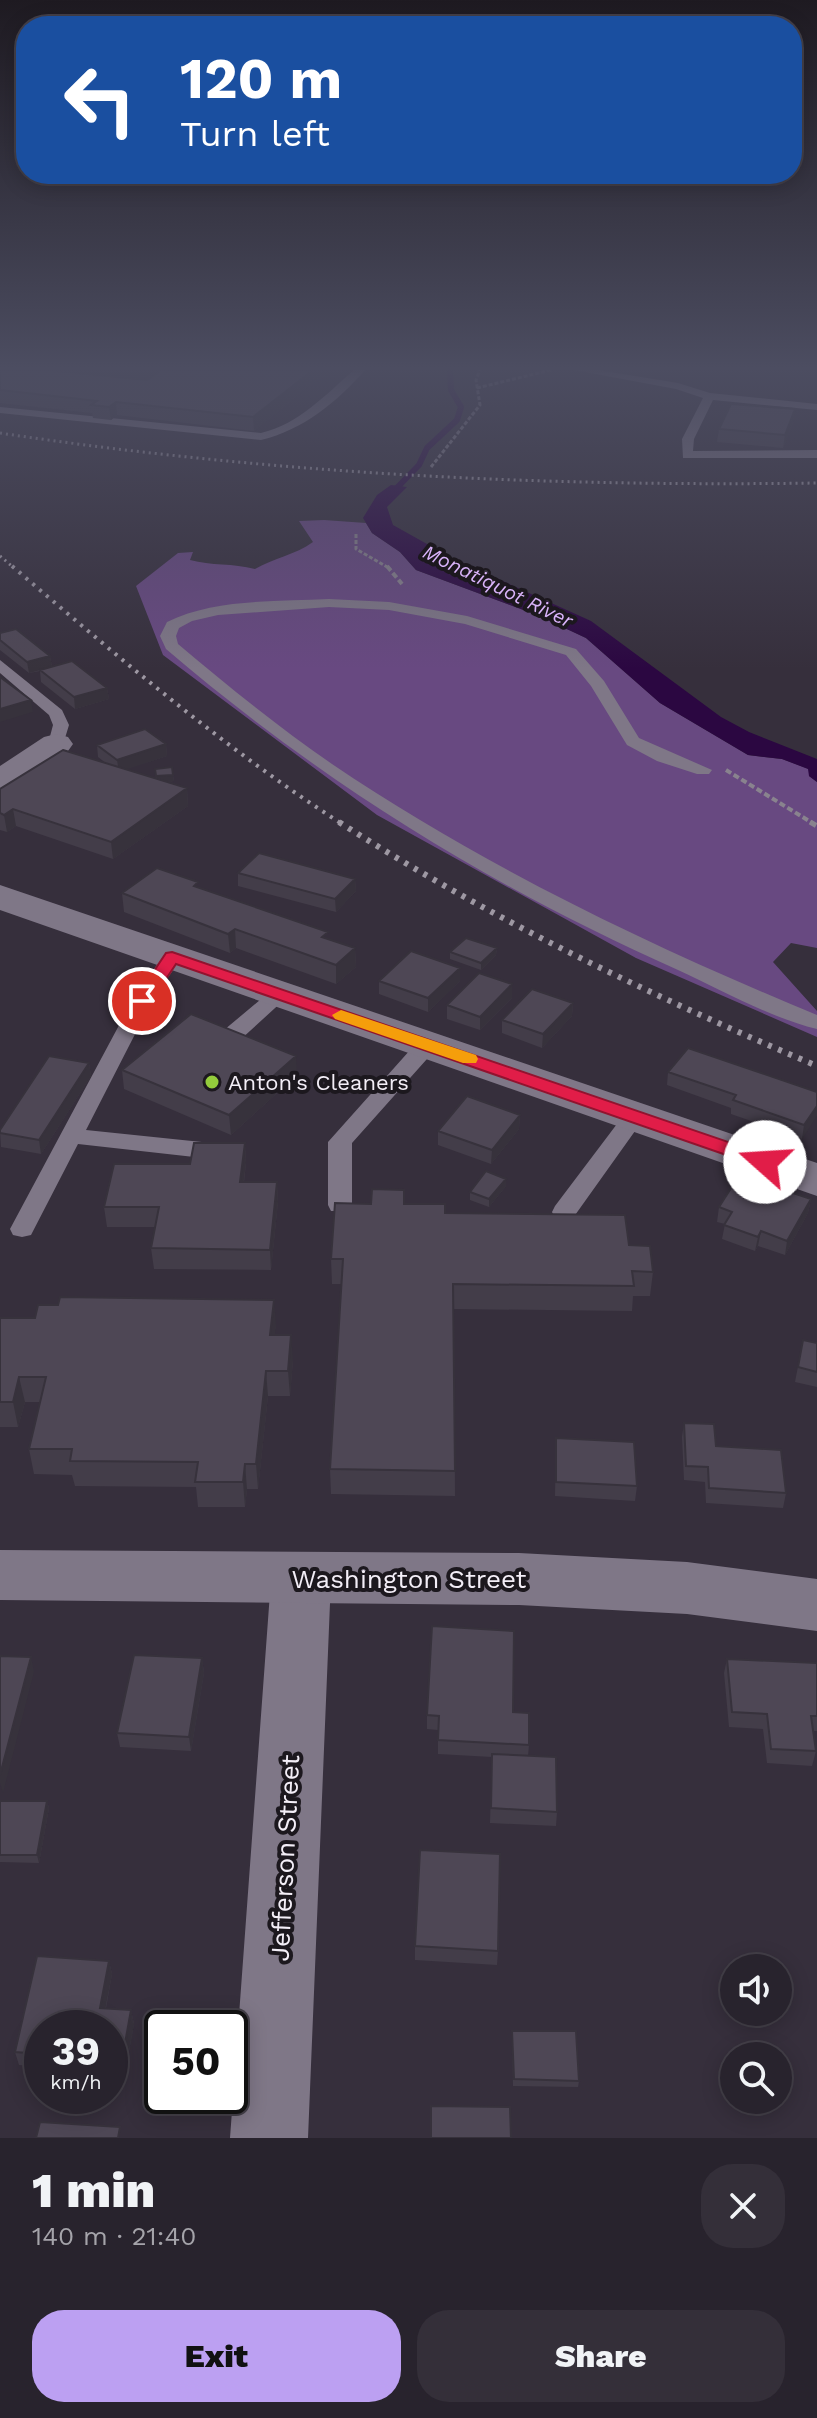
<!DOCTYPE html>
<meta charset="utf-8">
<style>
body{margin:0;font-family:"Work Sans",sans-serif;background:#342f39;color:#f1f3f6;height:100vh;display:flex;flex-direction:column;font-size:30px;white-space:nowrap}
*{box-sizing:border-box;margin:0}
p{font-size:26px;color:#a5a4aa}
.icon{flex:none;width:44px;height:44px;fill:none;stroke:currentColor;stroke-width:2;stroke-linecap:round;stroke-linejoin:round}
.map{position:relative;height:2138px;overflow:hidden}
.side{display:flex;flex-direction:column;background:#28232d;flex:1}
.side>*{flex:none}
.banner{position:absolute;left:16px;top:16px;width:786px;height:168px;border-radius:32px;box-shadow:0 4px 20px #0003,0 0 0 2px #444049;background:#1a4fa0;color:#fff;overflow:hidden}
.tools{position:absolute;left:720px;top:1954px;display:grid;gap:16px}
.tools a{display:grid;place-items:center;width:72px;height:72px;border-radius:50%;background:#28232d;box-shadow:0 4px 20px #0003,0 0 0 2px #444049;font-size:40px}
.speed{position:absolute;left:24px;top:2010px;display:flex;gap:16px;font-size:40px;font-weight:700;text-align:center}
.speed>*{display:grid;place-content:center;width:104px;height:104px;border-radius:50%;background:#28232d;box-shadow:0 4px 20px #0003,0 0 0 2px #444049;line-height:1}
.speed small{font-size:20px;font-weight:400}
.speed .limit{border:4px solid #111;border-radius:12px;background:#fff;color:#111}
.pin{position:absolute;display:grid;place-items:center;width:68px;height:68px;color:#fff;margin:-34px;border:4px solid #fff;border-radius:50%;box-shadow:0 2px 8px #0007}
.me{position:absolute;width:88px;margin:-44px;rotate:289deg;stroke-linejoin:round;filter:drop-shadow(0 0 6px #0008)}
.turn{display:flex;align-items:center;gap:28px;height:168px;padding:0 32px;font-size:36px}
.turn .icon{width:104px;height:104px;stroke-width:2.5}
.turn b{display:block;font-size:56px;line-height:68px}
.round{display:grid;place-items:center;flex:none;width:84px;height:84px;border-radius:32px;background:#342f39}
.head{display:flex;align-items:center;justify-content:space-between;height:136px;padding:0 32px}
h1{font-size:48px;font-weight:800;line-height:60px}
.primary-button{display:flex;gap:16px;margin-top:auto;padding:16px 32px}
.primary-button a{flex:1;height:92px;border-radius:32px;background:#bca0f2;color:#111;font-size:32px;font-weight:800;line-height:92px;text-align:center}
.primary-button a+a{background:#342f39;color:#f1f3f6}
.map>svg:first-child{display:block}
</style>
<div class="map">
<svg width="817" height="2138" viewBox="0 0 817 2138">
<rect width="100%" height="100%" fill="#362f3c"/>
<path fill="#684981" d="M324,520L366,523L372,533L400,552L416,570L537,615L586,638L660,703L748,755L782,759L809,769V776L817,782V948L791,943L773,962L817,1011V1037L636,958L377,815L163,655L136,586L178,553L193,552L190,560C211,566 233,563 255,569C274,558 295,555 313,542L299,521Z"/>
<path fill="#2b0741" d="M391,485L407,487L387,507L393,525L452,558L591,621L721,717L749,732L817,759V782L809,776L808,769L782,759L748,755L660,703L586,638L537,615L416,570L400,552L372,533L363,518L377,495Z"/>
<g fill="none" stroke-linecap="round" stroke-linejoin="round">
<path stroke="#2b0741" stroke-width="6" d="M390,495L419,465L427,448L457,420L461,407L451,390L450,370"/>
<path stroke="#89838e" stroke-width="3" stroke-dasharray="4 2" stroke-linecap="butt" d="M477,388L551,370
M431,467L480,405L476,380L480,370
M356,534V549L389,568"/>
<path stroke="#89838e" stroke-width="4" stroke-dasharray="6 3" stroke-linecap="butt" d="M387,566L402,584
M726,770L814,824"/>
<path stroke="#89838e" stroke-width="5" stroke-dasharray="7 4" stroke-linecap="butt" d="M810,822L817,826"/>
<path fill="#7f7787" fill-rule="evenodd" d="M354,370H365C337,402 303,430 261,440L0,413V407L261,433C299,424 325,395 354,370Z
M574,370H598L678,383L710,393L817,404V410L713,400L694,439L693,451L817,450V458H683L682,439L703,398L676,389Z
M329,599L389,602L467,616L576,649L604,681L639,738L712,770L709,774H697L657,761L627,745L591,686L566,655L465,624L389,610L329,607L218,615L192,621L179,628L176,636L178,644C228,686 278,727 332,764C483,866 648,945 817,1015V1029C771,1018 721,990 678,970C489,886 323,783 166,649L160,636L167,622C215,598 277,602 329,599Z
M0,660L62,710L69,725L62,748H50L48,744L53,725L49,715L0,673Z
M172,951L182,957L152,1001L86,1130L221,1144L229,1147L233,1152L229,1157L221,1160L78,1144L31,1235L22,1237L13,1235L10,1229L132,1001L165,953Z
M279,988L289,994L286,998L240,1040H224L221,1035L224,1030L272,990Z
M427,1038L438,1045L435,1050L352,1143V1205L349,1211H331L328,1205V1142L419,1040Z
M634,1110L642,1112L645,1117L573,1218L564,1220L555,1218L552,1212L555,1206L626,1112Z"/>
<path fill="#7f7787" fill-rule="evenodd" d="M56,734L68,737L73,744L68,751L12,789L0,792V766L44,737Z
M301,1553L322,1561L331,1579L308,2138H230L271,1579L280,1561Z"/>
<path fill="#7f7787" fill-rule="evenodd" d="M0,885L817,1163V1196L0,910Z
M0,1550L519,1553L687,1562L817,1579V1631L687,1614L519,1605L0,1600Z"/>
<path stroke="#9e98a3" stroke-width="3" stroke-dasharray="2 4" stroke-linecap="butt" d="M0,433C272,474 543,487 817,483
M0,556L14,568"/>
<path stroke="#9e98a3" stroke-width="4" stroke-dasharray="3 6" stroke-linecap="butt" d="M12,566C118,657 224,748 342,824"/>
<path stroke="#9e98a3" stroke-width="6" stroke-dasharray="4 7" stroke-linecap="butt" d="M339,822C490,919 652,996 817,1066"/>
</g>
<path fill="#433d49" d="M0,370L147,380L162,370H329L327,371V376L316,380L254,431L117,415L111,420L93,418L92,413L0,403Z
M793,423L783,448L717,442L719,429Z
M0,633L50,656L52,667L107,688L109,699L75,709L41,682L40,671L29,673L0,650Z
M166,744L167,756L126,769L156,779L155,769L173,775L174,781L166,782L187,788L188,806L113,859L16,826L7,832L0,830V789L107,764L98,757L97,745Z
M238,873L355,879L356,891L336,912L238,886Z
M199,887L328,939L355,948L356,967L336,984L236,948L230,953L124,912L122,893Z
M497,948L496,955L481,970L450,959V952Z
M379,981H460L428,1012L379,994Z
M512,998L480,1030L447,1019V1005Z
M573,1003L572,1016L542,1048L502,1033V1020Z
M89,1063L91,1076L41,1154L1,1147L0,1130Z
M122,1070L297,1075L231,1135L124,1089Z
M668,1072L817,1092L802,1139L731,1114V1108L667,1085Z
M520,1115L519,1129L491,1164L438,1145V1131Z
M245,1143L246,1163L244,1182H277L278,1202L271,1270L154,1269L151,1248L155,1227H107L104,1207L190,1164Z
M506,1186L489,1207L470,1200V1192Z
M811,1199L808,1213L785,1255L758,1246L755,1251L722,1239L725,1224L717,1222L719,1207Z
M371,1204H404L445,1213L629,1245L653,1272L650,1296H633L632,1311L454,1309L455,1496L331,1494L330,1469L342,1284H332L331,1259Z
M0,1318L276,1325L274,1335L293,1360L290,1396H268L258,1489H247L245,1507H198L196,1487L75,1486L72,1475L34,1474L29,1449L40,1402H25L18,1427H0Z
M803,1340L817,1344V1387L795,1382Z
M684,1423L716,1446L786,1493L783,1508L706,1503L705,1482L684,1480L682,1437Z
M556,1438L637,1486L635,1501L555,1496Z
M202,1658L204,1673L191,1751L120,1747L117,1733Z
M727,1659L817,1663V1731H813L816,1751L812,1766L767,1763L763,1729L729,1727L724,1673Z
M513,1712L529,1745L528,1756L557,1812L556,1826L490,1823L492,1757L438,1754V1730L427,1729V1715Z
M0,1801H47L49,1808L39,1863L0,1862Z
M415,1946L498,1951L497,1965L415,1960Z
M109,1961L112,1974L106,2008L131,2010L134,2024L125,2073L110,2072V2028H42V2067L19,2065L15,2052Z
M512,2031L579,2081L578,2087L513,2086Z"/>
<path fill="#37323c" d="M313,370H329L327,371V376L316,380L254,431L253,417Z
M116,402L117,415L111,420L109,407Z
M795,409L793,423L783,448L785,435Z
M50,656L52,667L29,673L27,662Z
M107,688L109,699L75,709L74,697Z
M31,700L33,712L0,722V709Z
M166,744L167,756L119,772L117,760Z
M173,775L174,781L157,783L156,776Z
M187,788L188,806L113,859L111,842Z
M13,809L16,826L7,832L4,815Z
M355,879L356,891L336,912L335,899Z
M235,929L236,948L230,953L228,934Z
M355,948L356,967L336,984V965Z
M497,948L496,955L481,970V963Z
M460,968V981L428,1012V998Z
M512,984V998L480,1030V1017Z
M573,1003L572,1016L542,1048L543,1034Z
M296,1056L297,1075L231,1135L229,1115Z
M89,1063L91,1076L41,1154L39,1140Z
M817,1106V1116L802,1139L804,1125Z
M520,1115L519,1129L491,1164L492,1150Z
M245,1143L246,1163L241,1202L240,1182Z
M506,1179V1186L489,1207V1199Z
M277,1182L278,1202L271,1270L270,1250Z
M811,1199L808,1213L785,1255L787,1241Z
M761,1231L758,1246L755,1251L758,1237Z
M274,1300L276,1325L272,1360L270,1335Z
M291,1335L293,1360L290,1396L288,1371Z
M266,1371L268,1396L258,1489L256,1464Z
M19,1377L25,1402L18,1427L13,1402Z
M245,1464L247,1489L245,1507L243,1482Z
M31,1657L34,1672L3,1793L0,1783V1775Z
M202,1658L204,1673L191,1751L189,1737Z
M47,1801L49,1808L39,1863L37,1855Z
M109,1961L112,1974L103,2021L100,2008Z
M131,2010L134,2024L125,2073L122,2060Z"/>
<path fill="#4e4755" stroke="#37323c" stroke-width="2" d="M0,370H48L147,380L162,370H313L253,417L116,402L109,407L91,405L97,401L0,390Z
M731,404L795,409L785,435L719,429Z
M16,629L50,656L27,662L0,640V633Z
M72,661L107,688L74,697L40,670Z
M0,677L31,700L0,709Z
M145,729L166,744L117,760L97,745Z
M63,750L187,788L111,842L13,809L4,815L0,813V789Z
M172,767L173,775L156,776L155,769Z
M259,853L355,879L335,899L238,873Z
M157,868L198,882L194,886L328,932L322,937L355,948L336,965L235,929L228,934L122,893Z
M466,938L497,948L481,963L450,952Z
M411,951L460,968L428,998L379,981Z
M479,973L512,984L480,1017L447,1005Z
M532,989L573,1003L543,1034L502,1020Z
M191,1014L296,1056L229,1115L122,1070Z
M688,1048L817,1092V1106L804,1125L733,1100L736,1095L668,1072Z
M49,1056L89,1063L39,1140L0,1133V1130Z
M467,1096L520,1115L492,1150L438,1131Z
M194,1143H245L240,1182H277L270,1250L151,1248L159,1207H104L114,1164H190Z
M486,1171L506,1179L489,1199L470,1192Z
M735,1182L777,1196L781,1189L811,1199L787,1241L761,1231L758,1237L724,1225L732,1212L719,1207Z
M372,1189L404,1190V1204H445V1213L625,1215L629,1245L650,1246L653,1272L632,1271L634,1286L453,1284L455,1471L330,1469L343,1259H331L335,1203L371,1204Z
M60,1297L274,1300L270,1335H291L288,1371H266L256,1464H245L243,1482H195L198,1462L70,1461L72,1449H29L46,1377H19L13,1402H0V1318H35L38,1305H58Z
M803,1340L817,1343V1372L798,1367Z
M684,1423L714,1424L716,1446L781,1450L786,1493L709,1488L708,1467L686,1466Z
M556,1438L634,1442L637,1486L556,1482Z
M432,1626L514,1631L513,1712L529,1713V1745L438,1740L439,1716L427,1715Z
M134,1655L202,1658L189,1737L117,1733Z
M0,1656L31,1657L0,1775Z
M727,1659L817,1663V1716H811L816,1751L771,1749L767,1714L732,1712Z
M492,1754L556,1757L557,1812L491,1808Z
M0,1801H47L37,1855H0Z
M420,1850L500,1854L498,1951L415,1946Z
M37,1956L109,1961L100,2008L131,2010L122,2060L110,2059V2028H42V2054L15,2052Z
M512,2031H576L579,2081L514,2079Z
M431,2106L510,2107L511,2138H431Z
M40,2122L120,2127L118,2138H36Z"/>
<linearGradient id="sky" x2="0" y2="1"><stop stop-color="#1e1a21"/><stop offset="0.55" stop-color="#4c4d61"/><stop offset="1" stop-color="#4c4d61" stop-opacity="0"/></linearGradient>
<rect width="817" height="669" fill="url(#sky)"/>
<path fill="#e11d48" stroke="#92132f" stroke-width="2" d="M172,952L772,1157L775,1162L765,1168L758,1166L176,964L149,1005H136L134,1001L166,953Z"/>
<path fill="#f59e0b" d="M341,1010L476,1055L478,1059L476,1063H463L335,1019L332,1015Z"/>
<circle fill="#94cc3c" stroke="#1c181e" stroke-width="3" cx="212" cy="1082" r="8"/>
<g text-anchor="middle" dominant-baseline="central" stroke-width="8" stroke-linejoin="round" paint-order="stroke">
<g font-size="20" font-style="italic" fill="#d9b3fa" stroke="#1c181e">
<text transform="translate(498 586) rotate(26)">Monatiquot River</text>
</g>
<g font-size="22" fill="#f3eef7" stroke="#1c181e" text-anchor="start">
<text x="228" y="1082">Anton's Cleaners</text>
</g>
<g font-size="26" fill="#f3eef7" stroke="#1c181e">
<text x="409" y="1579">Washington Street</text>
<text transform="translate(285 1858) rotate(-87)">Jefferson Street</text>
</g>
</g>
</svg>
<div class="tools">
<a><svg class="icon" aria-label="sound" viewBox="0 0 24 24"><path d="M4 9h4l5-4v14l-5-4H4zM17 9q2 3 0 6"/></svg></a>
<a><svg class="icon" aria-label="search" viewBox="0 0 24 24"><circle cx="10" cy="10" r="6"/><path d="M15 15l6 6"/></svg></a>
</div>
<div class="speed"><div>39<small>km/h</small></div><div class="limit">50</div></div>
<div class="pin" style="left:142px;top:1001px;background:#d93025"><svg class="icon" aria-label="arrive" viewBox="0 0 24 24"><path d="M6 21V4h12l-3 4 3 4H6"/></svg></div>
<svg class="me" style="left:765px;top:1162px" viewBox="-20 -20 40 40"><circle r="19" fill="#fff"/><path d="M0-13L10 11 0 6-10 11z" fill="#e11d48"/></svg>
<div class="banner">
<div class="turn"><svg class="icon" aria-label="left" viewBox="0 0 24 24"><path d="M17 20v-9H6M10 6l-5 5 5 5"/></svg><div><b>120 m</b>Turn left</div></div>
</div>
</div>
<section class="side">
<div class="head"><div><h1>1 min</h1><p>140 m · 21:40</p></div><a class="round"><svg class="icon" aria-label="close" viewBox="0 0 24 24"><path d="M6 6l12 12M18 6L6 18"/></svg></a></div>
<div class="primary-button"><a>Exit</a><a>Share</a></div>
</section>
